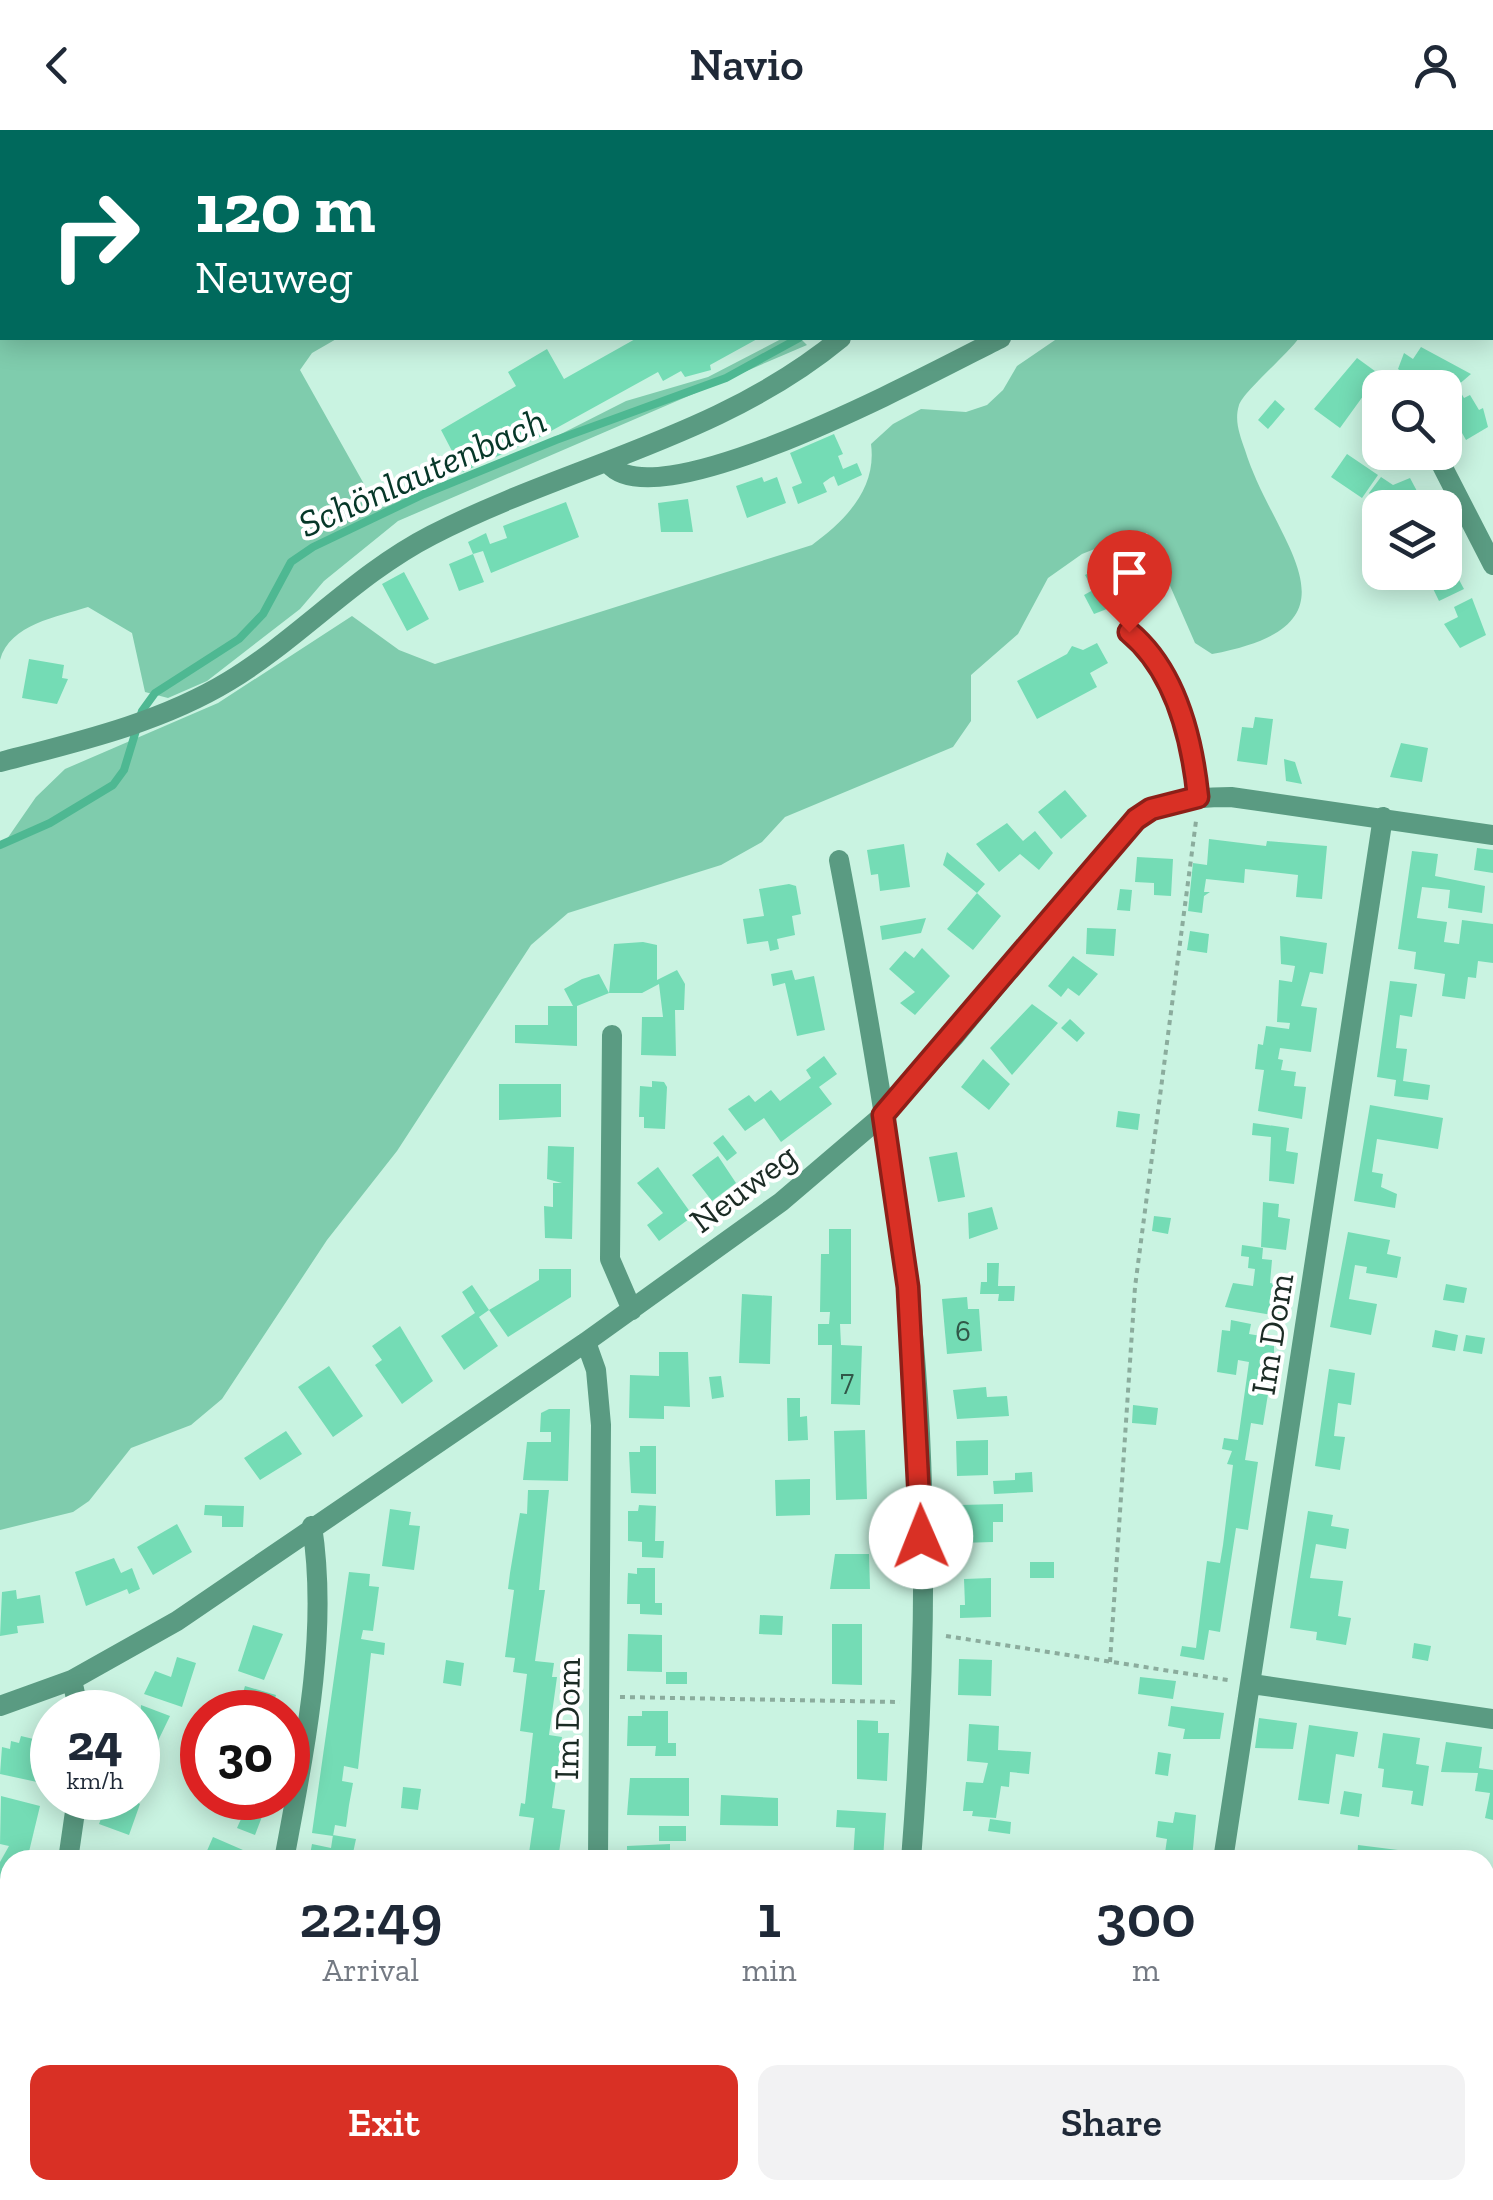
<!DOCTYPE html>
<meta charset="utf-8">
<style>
body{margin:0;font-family:"Zilla Slab",serif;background:#f2f2f3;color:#1f2937;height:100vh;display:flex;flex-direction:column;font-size:38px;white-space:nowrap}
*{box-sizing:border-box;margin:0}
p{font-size:32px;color:#747a83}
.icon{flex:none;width:55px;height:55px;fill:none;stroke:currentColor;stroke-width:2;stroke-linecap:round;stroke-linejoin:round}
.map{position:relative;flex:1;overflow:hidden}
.sheet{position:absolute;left:0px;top:1720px;width:1495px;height:350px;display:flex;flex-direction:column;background:#fff;border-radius:30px 30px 0 0;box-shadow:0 5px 25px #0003}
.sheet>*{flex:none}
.hud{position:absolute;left:0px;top:0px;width:1495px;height:210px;box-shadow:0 5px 25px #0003;background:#00695c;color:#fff;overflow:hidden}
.fabs{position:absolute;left:1362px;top:240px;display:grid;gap:20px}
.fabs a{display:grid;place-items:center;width:100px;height:100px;border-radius:20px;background:#fff;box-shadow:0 5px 25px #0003;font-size:50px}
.speed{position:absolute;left:30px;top:1560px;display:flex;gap:20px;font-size:50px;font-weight:700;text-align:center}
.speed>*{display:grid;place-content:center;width:130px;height:130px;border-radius:50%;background:#fff;box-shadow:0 5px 25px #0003;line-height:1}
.speed small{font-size:25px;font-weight:400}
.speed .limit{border:15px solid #d22;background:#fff;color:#111}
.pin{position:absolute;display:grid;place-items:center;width:85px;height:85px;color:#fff;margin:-102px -42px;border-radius:50% 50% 50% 0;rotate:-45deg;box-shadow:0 0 10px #0007}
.pin .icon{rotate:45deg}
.me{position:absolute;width:110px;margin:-55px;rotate:359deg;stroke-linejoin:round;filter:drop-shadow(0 0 8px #0008)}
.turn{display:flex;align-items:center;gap:35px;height:210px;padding:0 30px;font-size:45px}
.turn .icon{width:130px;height:130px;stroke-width:2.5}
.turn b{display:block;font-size:70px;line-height:85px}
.eta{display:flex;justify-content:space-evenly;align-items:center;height:170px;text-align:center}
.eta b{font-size:60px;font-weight:600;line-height:70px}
.button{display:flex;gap:20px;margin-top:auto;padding:20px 30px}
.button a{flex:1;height:115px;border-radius:20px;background:#d93025;color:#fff;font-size:40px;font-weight:600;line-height:115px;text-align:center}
.button a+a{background:#f2f2f3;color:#1f2937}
header{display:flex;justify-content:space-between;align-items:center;height:130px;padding:0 30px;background:#fff;font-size:45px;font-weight:600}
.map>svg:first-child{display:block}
</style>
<header><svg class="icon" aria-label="back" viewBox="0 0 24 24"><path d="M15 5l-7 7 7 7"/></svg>Navio<svg class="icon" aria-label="person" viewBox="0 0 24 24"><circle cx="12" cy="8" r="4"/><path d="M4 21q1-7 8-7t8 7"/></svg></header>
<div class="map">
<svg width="1493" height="2070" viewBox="0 0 1493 2070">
<rect width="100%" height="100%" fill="#c9f3e1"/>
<path fill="#7fccad" d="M0,0H787L2,2V208H338L312,223L300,240L378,379L553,308L626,271L708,247L783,208H800L807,215L398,391L324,451L300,479L207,551L168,568L145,562L132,503L88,477C57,487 10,494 0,530Z
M1058,208H1299C1287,225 1244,261 1239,275C1234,291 1240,305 1245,320C1274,414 1373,494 1212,524L1195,513L1147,403H1135L1082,424L1048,448L1018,504L971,545V591L953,617L785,687L762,712L721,735L568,783L531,815L397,1021L327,1110L222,1269L191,1295L131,1318L89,1371L73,1382L0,1400V719L36,667L65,639L218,573L352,486L399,520L435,534L812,415C846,390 877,358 871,314L893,294L921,279L966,282L987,275L1003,260L1017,236Z"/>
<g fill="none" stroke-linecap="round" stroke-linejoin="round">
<path stroke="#4eb892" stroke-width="8" d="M978,2L981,0
M0,715L50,693L113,655L124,640L142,581L155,563L239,509L263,484L291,432L313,417L424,364L556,310L726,248L799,208"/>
</g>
<path fill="#74dcb5" d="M637,208H759L710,235L711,240L685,247L681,241L663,251L658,242L542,306L463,342L441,300L516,256L508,242L547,219L564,249Z
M1421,217L1471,244L1457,256L1464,268L1470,265L1479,280L1483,278L1488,297L1466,310L1445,273V258H1425L1398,239L1404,223L1413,229Z
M1357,228L1379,244L1340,298L1314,279Z
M1275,270L1285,279L1268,299L1258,290Z
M834,304L843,324L838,326L843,339L857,333L862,345L838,356L834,346L830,348L823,353L827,362L798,374L792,357L802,353L790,323Z
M1347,324L1378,345L1362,368L1331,347Z
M762,347L764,352L777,347L786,373L747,388L736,356Z
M1381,347L1393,355L1410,348L1426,378H1381L1369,363Z
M688,369L693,402H661L658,373Z
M566,372L579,407L491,443L483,421L473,424L468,412L486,403L490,414L507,408L503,396Z
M473,424L484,452L459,461L449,434Z
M1445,424L1464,459L1439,471L1425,442H1445Z
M1134,425L1145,445L1138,449L1143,459L1130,470L1094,484L1084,465L1093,460L1085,445L1100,437L1103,441Z
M404,442L429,489L407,501L382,454Z
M1472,468L1486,505L1460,518L1444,494L1458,487L1454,477Z
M1097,513L1108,533L1090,543L1097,557L1037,589L1017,551L1067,524L1072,516L1083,520Z
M29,529L64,535L62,548L68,549L57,574L22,568Z
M1255,587L1273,589L1267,635L1237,631L1242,597L1253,598Z
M1401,613L1428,618L1422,652L1390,647Z
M1284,629L1295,632L1302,654L1286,651Z
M1065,660L1087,686L1061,709L1038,682Z
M1007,693L1023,711L1035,701L1053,723L1039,740L1020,724L999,742L976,714Z
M1209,709L1266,716L1267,711L1327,716L1322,769L1296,767L1298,745L1245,739L1244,753L1206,749L1204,762H1210L1204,766L1202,783L1188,781L1193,733L1207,735Z
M904,714L910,757L880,761L878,744L871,745L867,720Z
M1477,718L1493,720V743L1474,740Z
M1412,721L1438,724L1435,746L1485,756L1482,783L1448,778L1450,760L1422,757L1417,788L1447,792L1444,812L1459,814L1462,790L1493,794V833L1478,831L1476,848L1468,847L1465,869L1442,866L1445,844L1414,839L1416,822L1398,819Z
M947,722L985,754L977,763L943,735Z
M1137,727L1173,729L1171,766L1154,765V753L1135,752Z
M789,754L796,756L801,784L792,786L795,805L777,809L779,819L770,821L768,811L747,814L743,789L764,786L759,759Z
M1120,759L1132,760L1130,781L1117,780Z
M977,763L1001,786L973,820L947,799Z
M926,788L921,803L882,810L880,796Z
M1087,798L1116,799L1114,826L1086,824Z
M1190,801L1209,804L1207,823L1187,820Z
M1280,806L1327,813L1323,844L1310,842L1301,876L1317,878L1311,922L1280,918L1278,929L1283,930L1281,940L1296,942L1294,956L1306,957L1302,989L1258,981L1264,940L1255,939L1258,914L1263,915L1266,896L1289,899L1290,893L1277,892L1279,850L1292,852L1295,836L1281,834Z
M643,812L657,815V850L677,840L685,854L684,880H675L676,926L641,925L642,887H663L659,854L642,863H609L577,876V916L515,913V895H548V876H573L564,859L582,849L599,844L609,863L614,814Z
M922,818L950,846L915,885L900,873L915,862L889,839L905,821L914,828Z
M1073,826L1098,844L1079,866L1068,858L1061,867L1048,856Z
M792,840L795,850L814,846L825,900L797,906L785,853L773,856L771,844Z
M1390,851L1417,854L1412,887L1400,885L1396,918L1407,919L1403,951L1430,955L1428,970L1394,966L1396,950L1377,947Z
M1032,874L1058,893L1012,945L990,918Z
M1070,889L1085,903L1077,912L1061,898Z
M824,926L837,944L819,957L832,974L781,1012L764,988L745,1001L728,979L749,965L755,972L771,960L780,971L811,948L806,940Z
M983,929L1010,954L989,980L961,957Z
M652,951L664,952L667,957L665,999L644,998V987H639L640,956L652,957Z
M499,954H561V987L499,990Z
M1370,975L1443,988L1438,1019L1377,1009L1372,1042L1383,1044L1381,1057L1397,1064L1395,1078L1354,1071Z
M1118,981L1140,984L1138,1000L1116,997Z
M1253,993L1289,998L1286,1021L1298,1023L1294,1054L1269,1051L1271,1007L1252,1005Z
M723,1005L737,1023L727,1031L713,1013Z
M548,1016L574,1017L572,1109L545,1108L544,1076L553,1077V1053H562L547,1049Z
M957,1022L965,1067L938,1072L929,1027Z
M718,1026L736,1053L712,1071L692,1045Z
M658,1037L693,1086L659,1111L647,1095L663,1083L637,1053Z
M1263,1072L1279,1074L1278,1087L1290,1089L1286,1120L1261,1117Z
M992,1077L998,1099L969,1109L968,1083Z
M1154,1086L1171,1088L1168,1104L1152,1101Z
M829,1099H851V1194H840L841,1215L862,1216L860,1275L831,1274L832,1215H818V1194H829L830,1182H820L821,1124H829Z
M1348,1102L1390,1110L1387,1124L1401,1127L1397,1148L1366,1143L1367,1137L1355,1135L1349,1169L1377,1174L1371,1205L1330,1197Z
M1242,1115L1263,1118L1262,1129L1272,1130L1270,1153L1282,1155L1278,1186L1225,1177L1233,1153L1253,1156L1255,1139L1248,1138L1249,1127L1241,1126Z
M987,1133H999L998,1156H1015L1014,1171H998L999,1164H980L981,1152H987Z
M539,1139H571V1167L508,1207L489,1180L539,1150Z
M1446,1154L1467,1158L1464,1173L1443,1170Z
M472,1155L489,1180L479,1187L498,1216L464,1240L441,1206L475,1183L462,1162Z
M742,1164L772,1166L770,1234L739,1233Z
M967,1167L968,1179H979L982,1221L947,1224L942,1169Z
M1231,1190L1251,1194L1249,1204L1274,1208V1227L1263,1295L1251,1293L1245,1330L1258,1332L1248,1400L1236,1398L1220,1502L1209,1500L1204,1530L1180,1526L1182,1516L1196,1518L1207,1431L1220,1433L1223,1415L1233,1335L1227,1334L1232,1321L1222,1319L1224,1308L1238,1310L1249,1232L1238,1230L1236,1245L1217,1242L1222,1200L1230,1201Z
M400,1196L433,1251L402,1274L375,1235L382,1230L372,1216Z
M1435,1200L1458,1205L1455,1221L1432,1217Z
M1466,1205L1485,1208L1482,1224L1463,1221Z
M659,1222H688L690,1277L664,1276V1289L629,1288L630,1245L659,1246Z
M329,1236L363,1286L333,1307L298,1257Z
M1329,1239L1355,1243L1351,1275L1338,1273L1334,1306L1345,1307L1340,1340L1315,1336Z
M721,1246L724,1267L712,1269L709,1247Z
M986,1257L987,1267L1007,1266L1009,1286L957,1289L953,1260Z
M787,1268H800V1287L807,1286L808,1310L788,1311Z
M1133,1275L1158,1278L1156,1295L1132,1293Z
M549,1279H570L568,1351L523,1350L527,1312H551V1302H540L541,1283Z
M865,1300L867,1369L836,1370L834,1301Z
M286,1301L302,1324L260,1350L244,1328Z
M988,1310V1345L957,1346L956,1311Z
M640,1316H656V1364L631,1363L629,1322H640Z
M1032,1342L1033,1362L994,1364L993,1351L1015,1350V1343Z
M810,1349V1385L776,1386L775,1350Z
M528,1360H549L539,1460H545L535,1531L554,1533L552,1547H557L549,1605L562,1607L552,1678L565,1680L558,1730H528L534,1688L519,1686L521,1673L525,1674L533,1603L520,1601L527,1544L513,1542L515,1528L505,1527L514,1460L508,1459L510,1443L520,1383L527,1384Z
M1003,1374V1392H993V1412L959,1413L960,1375Z
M205,1375L244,1376L243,1397H222V1386L204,1385Z
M639,1375L656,1376L655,1411H664L663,1428L642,1427V1412L628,1411V1381H638Z
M390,1379L411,1382L409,1395L420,1396L414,1440L382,1436Z
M1308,1381L1333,1385L1331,1396L1349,1399L1346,1419L1316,1414L1310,1448L1343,1451L1338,1486L1351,1488L1346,1515L1316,1510L1317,1502L1290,1498Z
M177,1394L192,1422L153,1445L137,1417Z
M835,1424H869L870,1459H830Z
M114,1428L121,1443L132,1438L140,1459L129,1464L127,1459L86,1476L75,1442Z
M1030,1432H1054V1448H1030Z
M637,1438H655V1473H662V1485L640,1484V1474H627L628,1443L637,1444Z
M349,1442L370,1444L369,1456L379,1457L373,1501L363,1500L361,1509L385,1513L384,1525L371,1523L358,1639L344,1636L342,1651L353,1653L349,1675L346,1697L335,1695L333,1706L312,1703Z
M991,1448V1487L960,1488V1475H965L964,1449Z
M16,1460L17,1469L40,1465L44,1493L17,1496L18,1503L0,1506L2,1462Z
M760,1485L783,1486L782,1505L759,1504Z
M832,1494H862V1555L832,1554Z
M253,1495L283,1504L264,1550L238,1541Z
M628,1504L662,1505V1542L627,1541Z
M1414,1513L1431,1516L1428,1531L1412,1528Z
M177,1527L196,1533L182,1577L144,1564L155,1541L171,1547Z
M959,1529L992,1530L991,1566L958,1565Z
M446,1530L464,1533L461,1556L443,1553Z
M666,1542H687V1554H666Z
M1140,1547L1176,1551L1173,1569L1138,1564Z
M245,1556L276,1565L271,1582H237Z
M141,1575L170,1586L141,1646L138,1644Z
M1171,1576L1224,1583L1220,1609H1183L1185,1599L1168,1596Z
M642,1581H668V1613H676V1626H655L656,1616H627L628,1586H642Z
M1259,1588L1297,1593L1293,1619L1255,1618Z
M857,1590L878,1591V1603H889L887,1651L857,1649Z
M969,1594L999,1596L998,1620L1031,1622L1029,1644L1010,1642L1009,1657L1001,1656L996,1688L972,1686L973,1681H963L966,1652L983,1653L988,1633L967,1631Z
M1309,1595L1358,1602L1354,1627L1336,1624L1329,1674L1298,1670Z
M1383,1603L1420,1608L1416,1634L1429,1636L1423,1676L1411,1674L1413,1661L1382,1657L1384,1639L1378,1638Z
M21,1606L46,1612L37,1652L0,1644L2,1617L10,1619L11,1611L19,1613Z
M1446,1612L1482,1617L1479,1638L1493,1640V1690L1485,1688L1490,1663L1475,1661L1478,1643L1441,1642Z
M1158,1622L1171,1624L1168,1646L1155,1644Z
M630,1648H689V1686L627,1685Z
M403,1657L421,1659L418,1680L401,1678Z
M1344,1661L1362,1664L1359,1687L1340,1684Z
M721,1665L778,1668V1696L720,1695Z
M1,1666L40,1676L27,1730H10V1782L0,1779V1732L9,1716L0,1714Z
M109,1668H132L140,1674L129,1705L99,1694Z
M214,1668H250L247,1678L263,1684L255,1705L237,1698L241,1689L210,1677Z
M837,1680L886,1683L883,1730H853L855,1698L836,1697Z
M1175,1682L1196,1685L1192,1730H1164L1167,1709L1156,1707L1158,1691L1173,1693Z
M990,1689L1011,1692L1010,1704L988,1701Z
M659,1696H686V1711H659Z
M333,1705L356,1709L353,1723L345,1721L344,1730H309L312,1714L331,1718Z
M213,1707L243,1720L239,1730H203Z
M670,1714V1730H627V1716Z
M1358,1715L1398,1720L1397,1730H1357Z
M1485,1799L1493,1800V1833L1485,1831Z
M0,1916L10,1921L6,1973L0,1971Z
M36,2060H70L66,2070H31Z
M542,2060L573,2063L572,2070H541Z
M656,2060H689V2070H656Z
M1180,2060H1212L1209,2070H1177Z
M1362,2060H1403L1400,2070H1359Z"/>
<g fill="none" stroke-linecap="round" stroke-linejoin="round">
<path stroke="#8bac9d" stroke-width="4" stroke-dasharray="5 5" stroke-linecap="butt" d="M946,1506L1228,1550
M1110,1532L1135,1157L1196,691
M620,1567L900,1572
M1035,2060L1069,2070
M8,2070L10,2060"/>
<path stroke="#5a9b82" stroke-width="20" d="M1154,2L1159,0
M1492,111L1493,112
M1435,322L1493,435
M609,334C658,393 940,238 1001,208
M1129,502C1176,541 1192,608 1198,667
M0,632C77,612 160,593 229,551C300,508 356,444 432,405C568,335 720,308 841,208
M839,730C866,871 891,1013 908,1156C930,1345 926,1540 911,1730
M612,905L610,1129L632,1180
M586,1212L596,1240L601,1295L598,1730
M72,1550L79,1582
M1252,1554L1493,1589
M0,1576L72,1550L177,1491L586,1212L781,1072L883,985L954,907L1123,703C1152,671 1189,667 1231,667L1493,705
M68,1730L77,1668
M284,1730C304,1622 329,1505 312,1396
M1223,1730L1383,687
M1485,1983L1493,1957
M620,2060L622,2070
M175,2070L183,2060
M1142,2070L1145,2060
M1458,2070L1461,2060"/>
</g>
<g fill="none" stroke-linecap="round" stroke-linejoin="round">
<defs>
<path id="route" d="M921,1407L908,1157L883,985L1136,689L1151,679L1198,667C1192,608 1176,541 1129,502"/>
</defs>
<use href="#route" stroke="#8d1f18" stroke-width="25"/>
<use href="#route" stroke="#d93025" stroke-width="18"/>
</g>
<g text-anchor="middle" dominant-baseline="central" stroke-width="8" stroke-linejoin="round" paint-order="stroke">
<g font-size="30" fill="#315748">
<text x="963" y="1201">6</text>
<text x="847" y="1250">7</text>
</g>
<g font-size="35" fill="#1b2b24" stroke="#fff">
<text transform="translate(743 1058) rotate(-37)">Neuweg</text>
<text transform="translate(1272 1204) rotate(-81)">Im Dom</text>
<text transform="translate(567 1589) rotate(-89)">Im Dom</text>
</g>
<g font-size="38" font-style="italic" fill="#063728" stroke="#fff">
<text transform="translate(422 342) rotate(-24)">Schönlautenbach</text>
</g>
</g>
</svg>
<div class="fabs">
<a><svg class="icon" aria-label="search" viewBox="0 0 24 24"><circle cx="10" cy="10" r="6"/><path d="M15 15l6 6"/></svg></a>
<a><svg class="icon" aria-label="layers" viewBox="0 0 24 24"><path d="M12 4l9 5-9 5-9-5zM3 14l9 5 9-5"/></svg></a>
</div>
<div class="speed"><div>24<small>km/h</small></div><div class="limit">30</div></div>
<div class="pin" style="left:1129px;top:502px;background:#d93025"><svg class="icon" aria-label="arrive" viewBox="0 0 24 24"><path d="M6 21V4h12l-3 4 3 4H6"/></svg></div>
<svg class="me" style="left:921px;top:1407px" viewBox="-20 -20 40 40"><circle r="19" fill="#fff"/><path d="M0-13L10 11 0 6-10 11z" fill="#d93025"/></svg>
<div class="hud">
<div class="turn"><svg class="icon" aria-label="right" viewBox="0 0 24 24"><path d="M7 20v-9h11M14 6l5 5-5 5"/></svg><div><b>120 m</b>Neuweg</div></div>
</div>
<section class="sheet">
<div class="eta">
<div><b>22:49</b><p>Arrival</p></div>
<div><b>1</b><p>min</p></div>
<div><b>300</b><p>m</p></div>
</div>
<div class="button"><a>Exit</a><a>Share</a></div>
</section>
</div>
